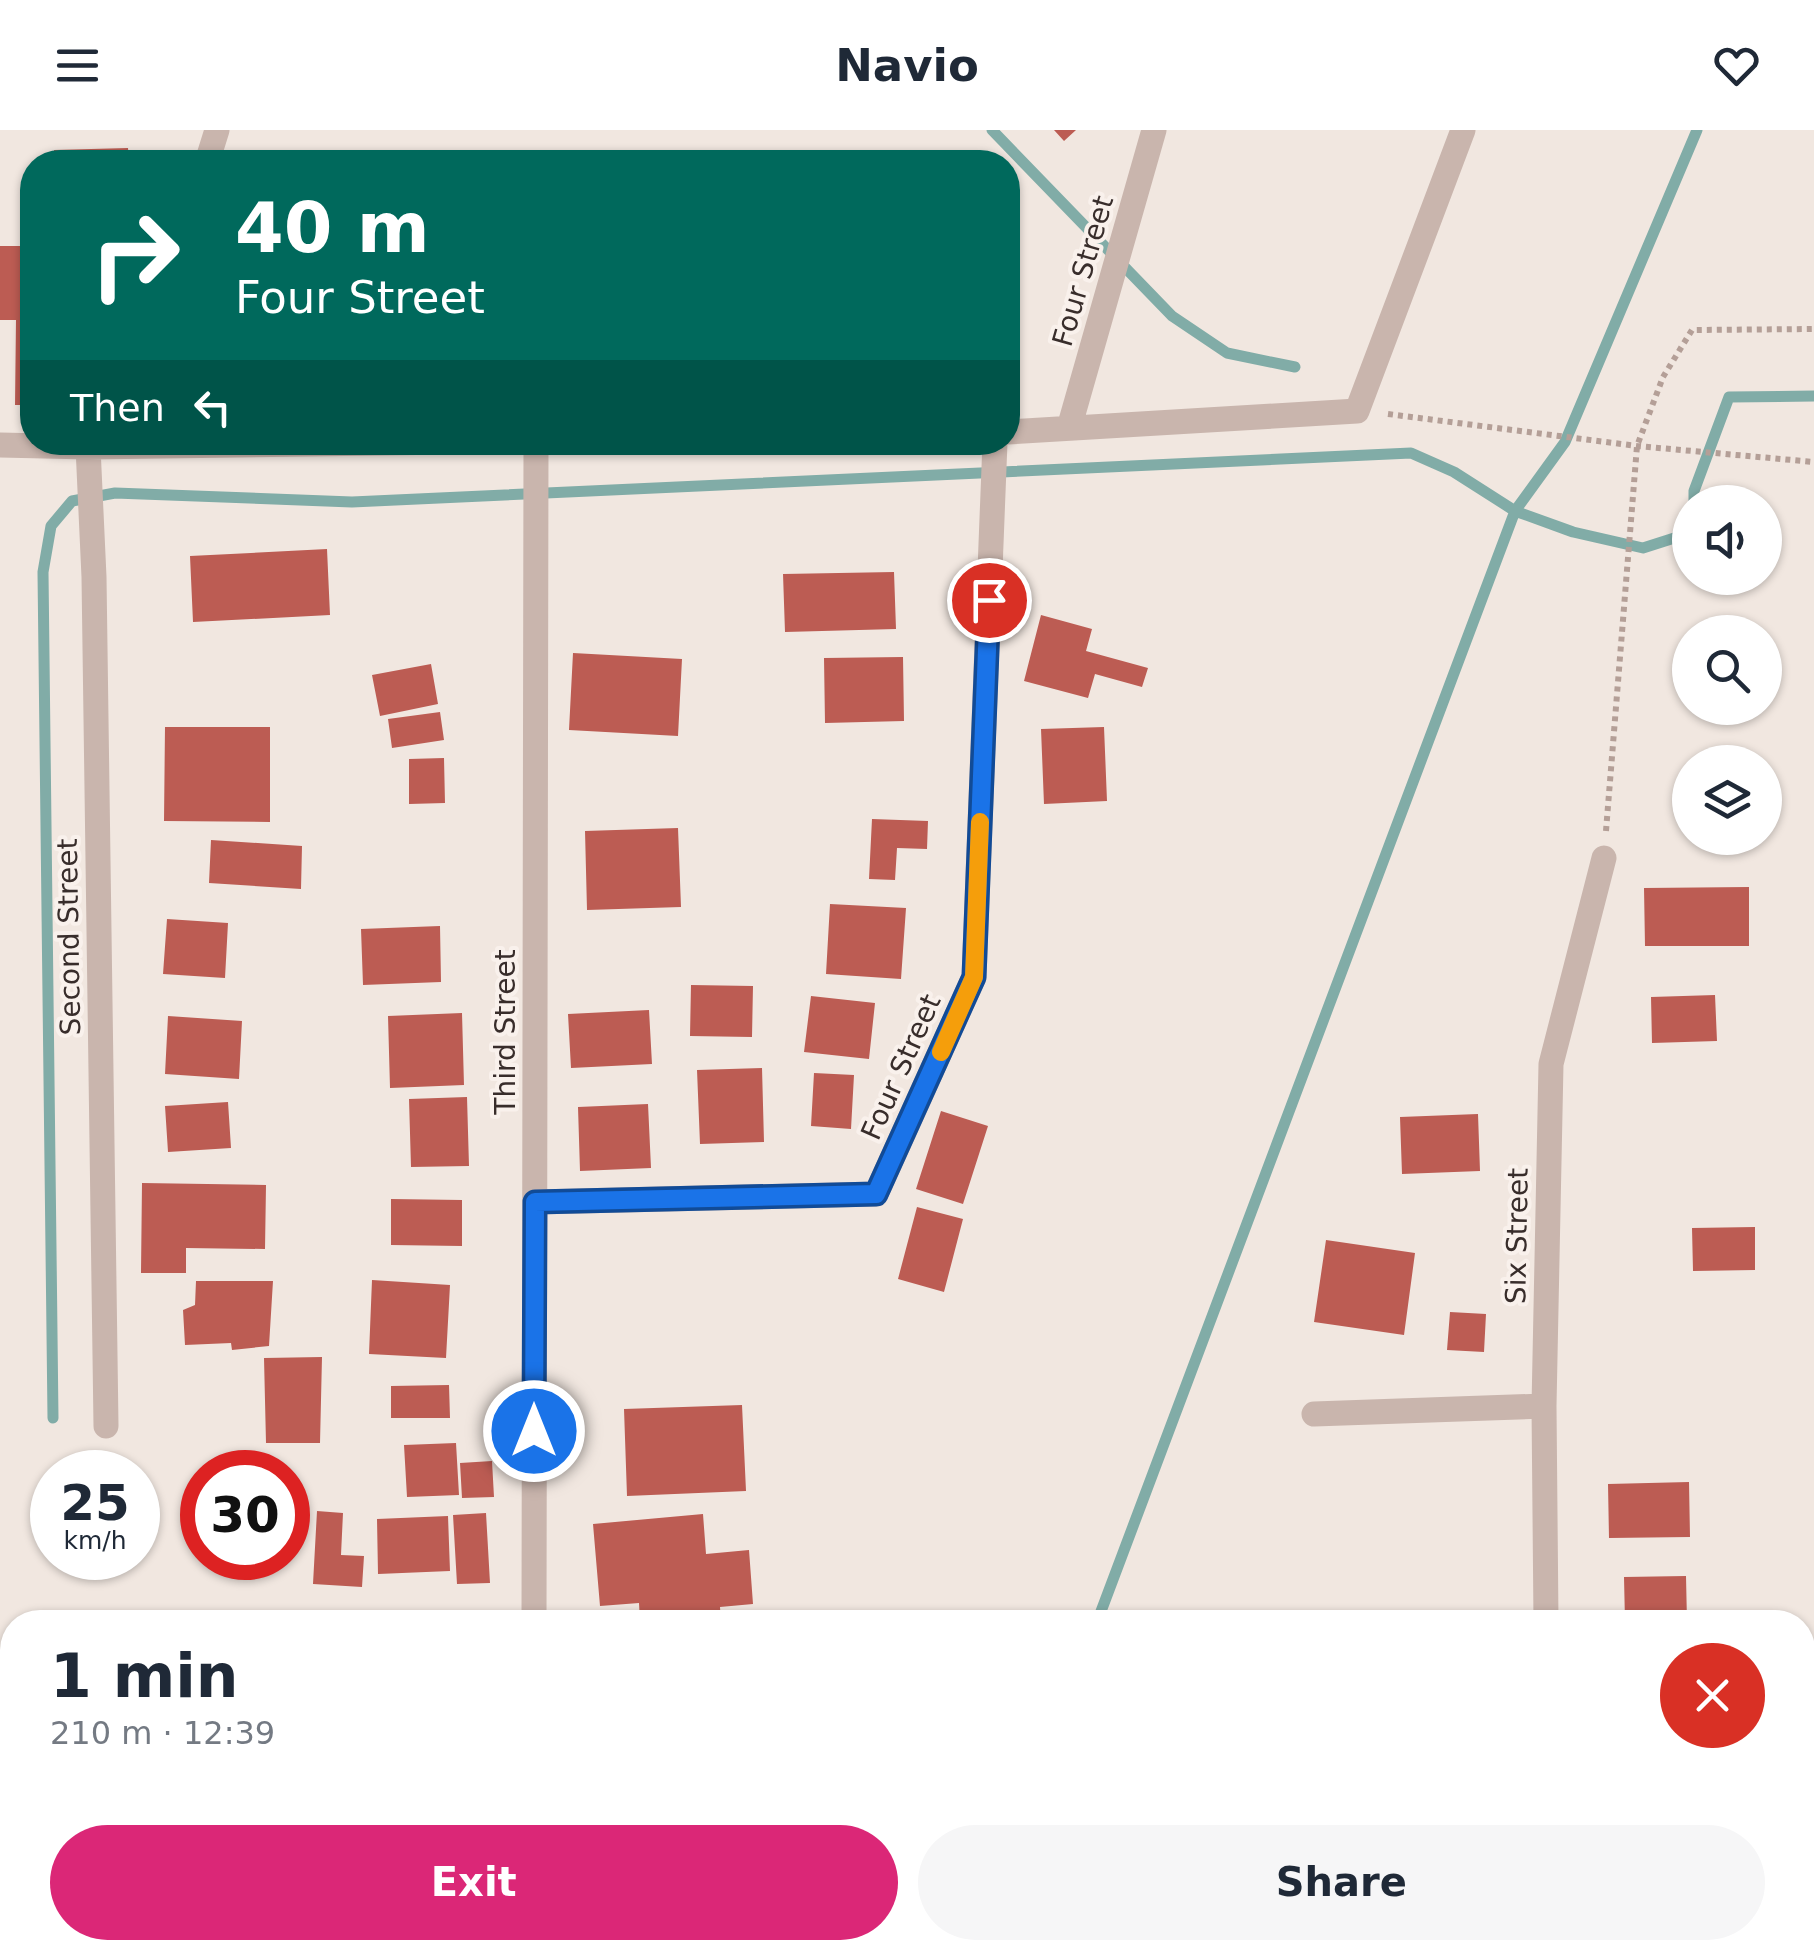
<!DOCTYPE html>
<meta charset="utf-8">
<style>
body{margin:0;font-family:"DejaVu Sans",sans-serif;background:#f6f6f7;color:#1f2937;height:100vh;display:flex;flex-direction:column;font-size:38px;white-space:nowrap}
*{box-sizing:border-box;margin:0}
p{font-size:32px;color:#747a83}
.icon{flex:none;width:55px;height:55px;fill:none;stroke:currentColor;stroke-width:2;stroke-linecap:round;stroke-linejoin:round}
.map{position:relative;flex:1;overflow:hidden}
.sheet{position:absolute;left:0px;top:1480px;width:1815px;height:350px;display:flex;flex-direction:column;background:#fff;border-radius:40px 40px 0 0;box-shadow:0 2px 8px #0004}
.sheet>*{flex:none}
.hud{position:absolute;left:20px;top:20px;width:1000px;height:305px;border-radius:40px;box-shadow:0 2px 8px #0004;background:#00695c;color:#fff;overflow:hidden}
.tools{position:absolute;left:1672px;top:355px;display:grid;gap:20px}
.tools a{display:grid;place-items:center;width:110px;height:110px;border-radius:50%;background:#fff;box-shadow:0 2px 8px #0004;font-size:50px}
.speed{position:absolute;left:30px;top:1320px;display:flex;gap:20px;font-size:50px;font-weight:700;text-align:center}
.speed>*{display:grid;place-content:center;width:130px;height:130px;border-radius:50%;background:#fff;box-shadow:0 2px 8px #0004;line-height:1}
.speed small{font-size:25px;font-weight:400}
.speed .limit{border:15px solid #d22;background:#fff;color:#111}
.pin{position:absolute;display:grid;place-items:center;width:85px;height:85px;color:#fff;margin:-42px;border:5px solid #fff;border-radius:50%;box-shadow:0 2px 10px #0007}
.me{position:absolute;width:110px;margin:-55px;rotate:0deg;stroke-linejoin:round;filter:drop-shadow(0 0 8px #0008)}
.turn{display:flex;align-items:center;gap:35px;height:210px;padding:0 50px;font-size:45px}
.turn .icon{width:130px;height:130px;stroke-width:2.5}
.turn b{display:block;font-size:70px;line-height:85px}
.then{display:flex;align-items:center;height:95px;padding:0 50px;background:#0003;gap:20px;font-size:38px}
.round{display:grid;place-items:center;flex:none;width:105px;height:105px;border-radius:52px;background:#f6f6f7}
.headline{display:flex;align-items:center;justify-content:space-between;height:170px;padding:0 50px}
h1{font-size:60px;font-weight:700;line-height:75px}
.action{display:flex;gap:20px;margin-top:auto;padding:20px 50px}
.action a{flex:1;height:115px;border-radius:60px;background:#db2777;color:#fff;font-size:40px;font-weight:700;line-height:115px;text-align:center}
.action a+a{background:#f6f6f7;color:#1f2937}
header{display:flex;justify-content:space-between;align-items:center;height:130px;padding:0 50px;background:#fff;font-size:45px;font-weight:700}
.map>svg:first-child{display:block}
</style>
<header><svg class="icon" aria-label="menu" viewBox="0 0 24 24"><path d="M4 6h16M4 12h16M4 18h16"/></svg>Navio<svg class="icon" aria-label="heart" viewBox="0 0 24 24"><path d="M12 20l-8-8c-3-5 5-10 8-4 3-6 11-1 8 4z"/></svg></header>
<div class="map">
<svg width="1814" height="1830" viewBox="0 0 1814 1830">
<rect width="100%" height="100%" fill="#f1e7e0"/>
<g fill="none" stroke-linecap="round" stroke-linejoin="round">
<path stroke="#81aca7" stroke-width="11" d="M992,0L1172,186L1227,223L1295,237
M1694,372V361L1729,267L1814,266
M53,1288L43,442L51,396L72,371L115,363L352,372L1411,323L1454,342L1515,381L1573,402L1643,418L1690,403
M1097,1492L1515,381L1565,312L1697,0
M0,1707H12
M968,1830L973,1818"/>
</g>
<path fill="#bc5c53" d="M1054,0H1076L1064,11Z
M128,18L129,32H54V20Z
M0,116H32V275H15L16,190H0Z
M327,419L330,485L193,492L190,426Z
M894,442L896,499L785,502L783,444Z
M1041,485L1092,499L1086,521L1148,538L1142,557L1095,544L1088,568L1024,551Z
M573,523L682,529L678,606L569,600Z
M903,527L904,591L825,593L824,528Z
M431,534L438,574L380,586L372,545Z
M440,582L444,610L392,618L388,589Z
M165,597H270V692L164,691Z
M1104,597L1107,671L1044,674L1041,599Z
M444,628L445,673L409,674V629Z
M872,689L928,691L927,719L897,718L895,750L869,749Z
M678,698L681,777L587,780L585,701Z
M211,710L302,716L301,759L209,753Z
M1749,757V816H1645L1644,758Z
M830,774L906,778L901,849L826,844Z
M167,789L228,793L225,848L163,844Z
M440,796L441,852L363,855L361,799Z
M691,855L753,856L752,907L690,906Z
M1715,865L1717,911L1652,913L1651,867Z
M811,866L875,873L869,929L804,922Z
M649,880L652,934L571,938L568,884Z
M462,883L464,955L390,958L388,886Z
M168,886L242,891L239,949L165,944Z
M762,938L764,1012L700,1014L697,940Z
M814,943L854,945L851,999L811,996Z
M467,967L469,1036L411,1037L409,969Z
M228,972L231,1018L168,1022L165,976Z
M648,974L651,1038L580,1041L578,977Z
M941,981L988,996L963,1074L916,1059Z
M1478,984L1480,1041L1402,1044L1400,987Z
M142,1053L266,1055L265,1119L186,1118V1143H141Z
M391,1069L462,1070V1116L391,1115Z
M917,1077L963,1089L944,1162L898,1149Z
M1755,1097V1140L1693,1141L1692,1098Z
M1326,1110L1415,1123L1404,1205L1314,1192Z
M372,1150L450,1155L446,1228L369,1224Z
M196,1151H273L269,1216L232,1220L231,1213L185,1215L183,1180L195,1175Z
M1450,1182L1486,1184L1484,1222L1447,1220Z
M322,1227L320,1313H266L264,1228Z
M449,1255L450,1288H391V1256Z
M742,1275L746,1361L627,1366L624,1279Z
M456,1313L459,1365L407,1367L404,1315Z
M492,1331L494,1367L462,1368L460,1333Z
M1689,1352L1690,1407L1609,1408L1608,1354Z
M317,1381L343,1383L341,1425L364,1426L362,1457L313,1454Z
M486,1383L490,1453L457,1454L453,1385Z
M703,1384L706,1424L749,1420L753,1474L720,1477L721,1492H640L639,1473L600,1476L593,1394Z
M448,1386L450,1441L378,1444L377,1389Z
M1686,1446L1687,1492H1625L1624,1447Z
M227,1488V1492H102V1489Z
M12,1637V1677L0,1678V1638Z
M1185,1818H1307V1830H1186Z"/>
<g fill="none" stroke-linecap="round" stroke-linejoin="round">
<path stroke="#b49f97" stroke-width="6" stroke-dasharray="5 5" stroke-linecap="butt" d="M1388,284L1637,316L1814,332
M1606,701L1637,316L1663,247L1692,200L1814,199"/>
<path stroke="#c9b5ad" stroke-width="25" d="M207,32L217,0
M1069,298L1154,0
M1008,302L1357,281L1463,0
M0,315L88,317L452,312
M88,317L94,447L106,1296
M535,1072L876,1064L974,847L995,312
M1314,1284L1544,1276
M534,1492L536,312
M1546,1492L1544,1276L1551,934L1604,728
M0,1755H12
M1550,1818V1830"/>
</g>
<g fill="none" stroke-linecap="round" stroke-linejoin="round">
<defs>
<path id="route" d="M534,1301L535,1072L876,1064L974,847L989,470"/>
</defs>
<use href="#route" stroke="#114b97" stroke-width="25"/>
<use href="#route" stroke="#1a73e8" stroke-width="18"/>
<path stroke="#f59e0b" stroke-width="18" d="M941,922L974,847L980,692"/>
</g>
<g text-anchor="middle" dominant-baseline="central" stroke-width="8" stroke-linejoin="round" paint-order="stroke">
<g font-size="28" fill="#382d2b" stroke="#f9f1ec">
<text transform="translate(1083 141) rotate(-74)">Four Street</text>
<text transform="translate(69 807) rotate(-91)">Second Street</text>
<text transform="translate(505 902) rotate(-90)">Third Street</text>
<text transform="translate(901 937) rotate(-66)">Four Street</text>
<text transform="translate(1517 1106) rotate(-89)">Six Street</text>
</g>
</g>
</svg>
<div class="tools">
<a><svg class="icon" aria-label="sound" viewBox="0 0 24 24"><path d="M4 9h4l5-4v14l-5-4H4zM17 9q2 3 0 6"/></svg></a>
<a><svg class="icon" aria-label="search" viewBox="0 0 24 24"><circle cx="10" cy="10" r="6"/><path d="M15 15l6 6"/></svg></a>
<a><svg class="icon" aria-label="layers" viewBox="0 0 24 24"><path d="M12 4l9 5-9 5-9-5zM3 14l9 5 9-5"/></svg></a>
</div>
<div class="speed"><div>25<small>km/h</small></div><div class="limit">30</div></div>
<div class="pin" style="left:989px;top:470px;background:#d93025"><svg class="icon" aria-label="arrive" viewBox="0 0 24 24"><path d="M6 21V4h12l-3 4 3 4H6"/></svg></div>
<svg class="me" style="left:534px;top:1301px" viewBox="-20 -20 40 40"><circle r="17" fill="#1a73e8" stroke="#fff" stroke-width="3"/><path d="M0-11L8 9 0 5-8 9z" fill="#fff"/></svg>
<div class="hud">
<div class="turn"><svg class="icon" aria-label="right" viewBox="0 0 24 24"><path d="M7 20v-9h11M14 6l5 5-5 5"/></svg><div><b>40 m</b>Four Street</div></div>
<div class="then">Then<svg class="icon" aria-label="left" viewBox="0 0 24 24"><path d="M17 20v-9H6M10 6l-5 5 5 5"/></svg></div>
</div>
<section class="sheet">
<div class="headline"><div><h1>1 min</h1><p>210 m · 12:39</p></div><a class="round" style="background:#d93025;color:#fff"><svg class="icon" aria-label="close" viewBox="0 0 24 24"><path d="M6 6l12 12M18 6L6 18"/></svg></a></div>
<div class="action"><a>Exit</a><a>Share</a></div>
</section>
</div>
